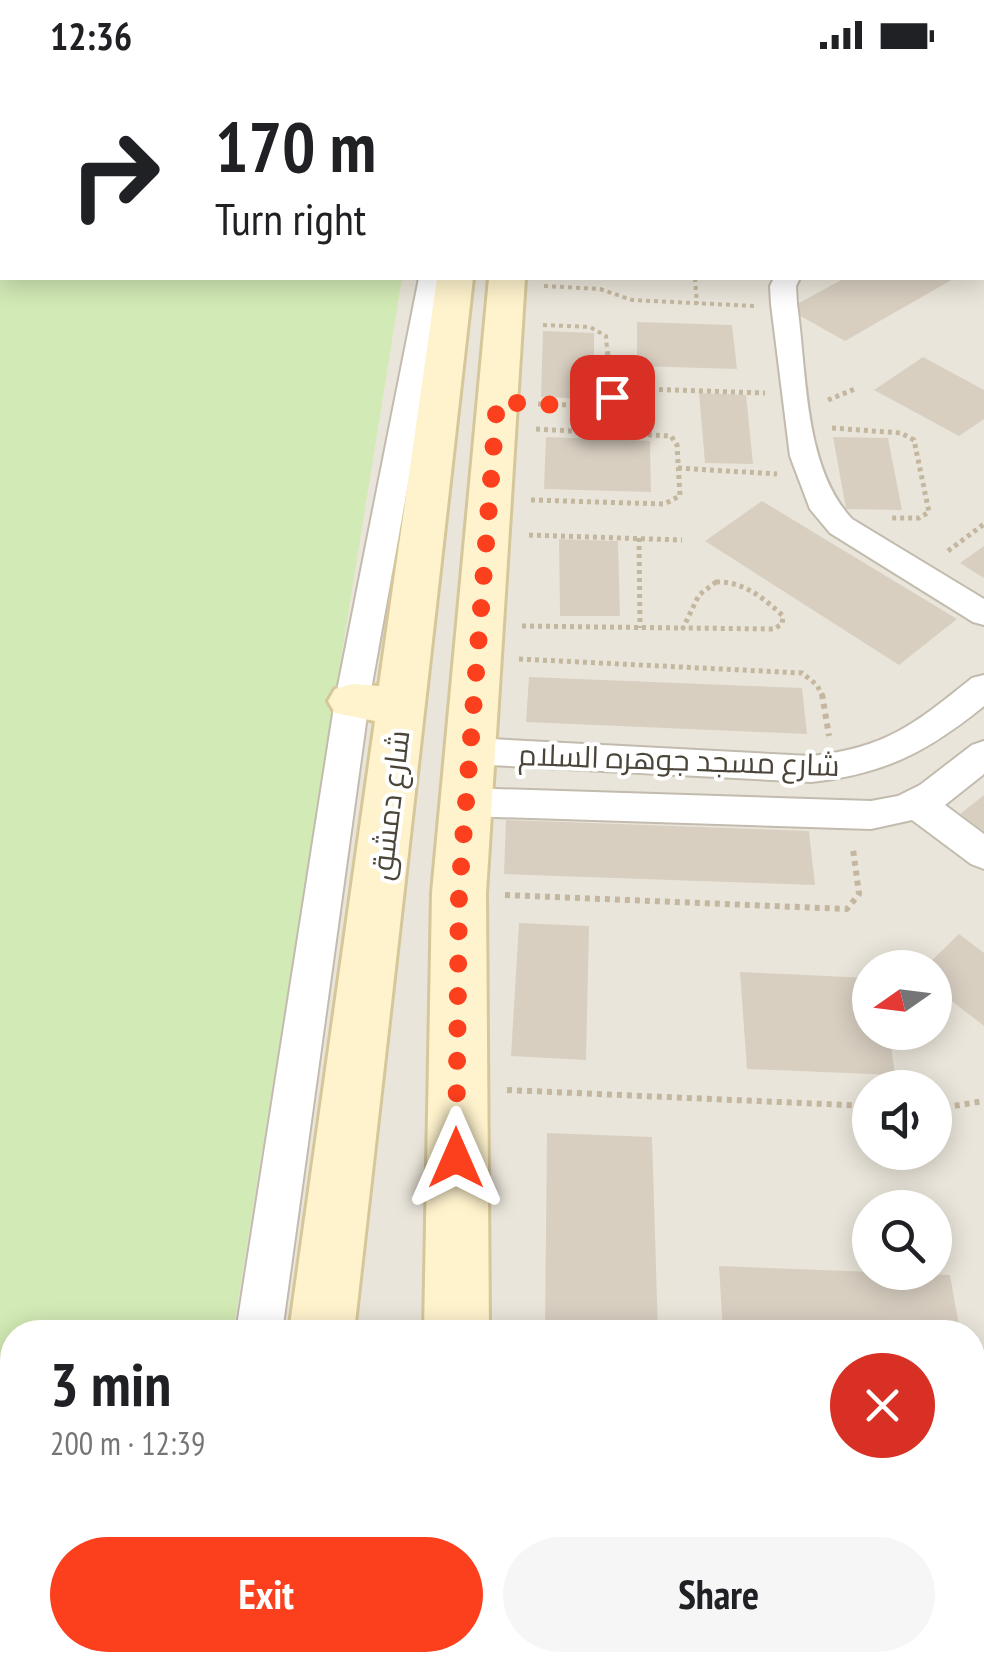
<!DOCTYPE html>
<meta charset="utf-8">
<style>
body{margin:0;font-family:"PT Sans Narrow",Cairo,sans-serif;background:#f6f6f6;color:#202124;height:100vh;display:flex;flex-direction:column;font-size:38px;white-space:nowrap}
*{box-sizing:border-box;margin:0}
p{font-size:32px;color:#757577}
.icon{flex:none;width:55px;height:55px;fill:none;stroke:currentColor;stroke-width:2;stroke-linecap:round;stroke-linejoin:round}
.map{position:relative;flex:1;overflow:hidden}
.sheet{position:absolute;left:0px;top:1250px;width:985px;height:352px;display:flex;flex-direction:column;background:#fff;border-radius:40px 40px 0 0;box-shadow:0 5px 25px #0003}
.sheet>*{flex:none}
.guide{position:absolute;left:0px;top:0px;width:985px;height:210px;box-shadow:0 5px 25px #0003;background:#fff;color:#202124;overflow:hidden}
.needle{width:65px;rotate:256deg}
.controls{position:absolute;left:852px;top:880px;display:grid;gap:20px}
.controls a{display:grid;place-items:center;width:100px;height:100px;border-radius:50%;background:#fff;box-shadow:0 5px 25px #0003;font-size:50px}
.pin{position:absolute;display:grid;place-items:center;width:85px;height:85px;color:#fff;margin:-42px;border-radius:20px;box-shadow:0 5px 15px #0006}
.me{position:absolute;width:110px;margin:-55px;rotate:0deg;stroke-linejoin:round;filter:drop-shadow(0 0 8px #0008)}
.turn{display:flex;align-items:center;gap:35px;height:210px;padding:0 50px;font-size:45px}
.turn .icon{width:130px;height:130px;stroke-width:2.5}
.turn b{display:block;font-size:70px;line-height:85px}
.round{display:grid;place-items:center;flex:none;width:105px;height:105px;border-radius:52px;background:#f6f6f6}
.summary{display:flex;align-items:center;justify-content:space-between;height:170px;padding:0 50px}
h1{font-size:60px;font-weight:600;line-height:75px}
.action{display:flex;gap:20px;margin-top:auto;padding:20px 50px}
.action a{flex:1;height:115px;border-radius:60px;background:#fc3f1d;color:#fff;font-size:40px;font-weight:600;line-height:115px;text-align:center}
.action a+a{background:#f6f6f6;color:#202124}
.status{display:flex;justify-content:space-between;align-items:center;height:70px;padding:0 50px;background:#fff;direction:ltr}
.status svg{height:28px;fill:currentColor}
.map>svg:first-child{display:block}
</style>
<div class="status"><b>12:36</b><svg viewBox="0 0 49 12"><path d="M0 12V9h3v3zM5 12V6h3v6zM10 12V3h3v9zM15 12V0h3v12zM26 1h20v11H26zM47 4h2v5h-2z"/></svg></div>
<div class="map">
<svg width="984" height="1601" viewBox="0 0 984 1601">
<rect width="100%" height="100%" fill="#f6f3ec"/>
<path fill="#eae5da" fill-rule="evenodd" d="M0,0H984V1601H0ZM2,2H982V208H2ZM870,898H935V962H870ZM870,1018H935V1082H870ZM870,1138H935V1202H870ZM12,1262H972V1590H12Z"/>
<path fill="#d2eab5" d="M0,0H437L2,2V208H402L233,1262H12V1590H181L179,1601H0Z"/>
<path fill="#d8cfc1" d="M845,208H955L845,271L788,239Z
M637,252L732,255L737,299L637,296Z
M543,261L594,263V329L541,327Z
M923,287L984,320V349L959,366L874,320Z
M699,323L746,325L753,394L705,393Z
M546,367L650,371L651,422L544,419Z
M833,367L888,368L902,440L846,439Z
M762,431L957,549L899,595L705,471Z
M559,469L618,471L620,546H560Z
M984,476V508L960,493Z
M529,607L802,618L807,664L526,652Z
M984,725V761L960,744Z
M506,750L809,761L815,815L504,804Z
M519,853L589,856L586,990L511,986Z
M959,864L984,883V956L935,918V898H924Z
M740,902L870,908V962H889L895,1005L747,999Z
M547,1063L652,1067L658,1262H545Z
M719,1196L950,1205L960,1262H723Z
M972,1475H984V1555L976,1554L972,1531Z
M972,1586H984V1601H962L961,1590H972Z
M613,1590H653V1601H563V1594L613,1596Z
M798,1590H837L838,1601H799Z"/>
<g fill="none" stroke-linecap="round" stroke-linejoin="round">
<defs>
<path id="street" d="M982,81H984V96H982Z
M982,108H984V123H982Z
M419,208H445L369,631L282,1262H236L335,631Z
M774,208H800L796,216L797,234C807,302 803,396 852,449L984,529V555L973,552L830,463L810,439L790,386L771,234L770,216Z
M984,605V636C927,682 885,704 811,712L470,694L458,690L452,681L458,672L470,668L811,686C886,678 915,654 972,608Z
M984,671V704L945,735L984,764V799L971,794L912,750L871,759L466,746L453,742L448,732L453,722L466,718L871,731L898,726L920,715L972,675Z
M972,1404H984V1454H972Z
M185,1590H237V1601H183Z"/>
<path id="secondary" d="M464,0H494V2H464Z
M508,0H538V2H508Z
M437,208H473L354,1262H289L375,651L335,643L328,631L335,619L352,614L379,616Z
M489,208H525L486,823L489,1262H424L432,823Z
M244,1590H318L317,1601H243Z
M414,1590H488V1601H414Z"/>
</defs>
<use href="#street" stroke="#c2bbae" stroke-width="4"/>
<use href="#secondary" stroke="#d6c79b" stroke-width="6"/>
<path stroke="#c4b79f" stroke-width="4" stroke-dasharray="4 4" stroke-linecap="butt" d="M695,208L697,234
M544,216L600,219L632,230L754,236
M543,255L590,257L606,266L607,279"/>
<path stroke="#c4b79f" stroke-width="5" stroke-dasharray="4 4" stroke-linecap="butt" d="M611,318L765,323
M828,330L857,318
M538,334L604,336L612,327L607,277
M832,358L901,363L914,370L929,442L919,448H892
M678,398L777,404
M531,430L664,434L680,426L677,375L671,366L534,359
M529,465L682,470
M639,468L640,558
M948,481L984,454
M716,512C743,511 764,528 783,546L782,554L774,559L683,558L699,525Z
M522,556L683,558
M519,589L802,603L817,615L823,627"/>
<path stroke="#c4b79f" stroke-width="6" stroke-dasharray="5 5" stroke-linecap="butt" d="M822,624L829,666
M505,825L847,839L859,824L853,779
M507,1020L870,1036
M935,1039L984,1031"/>
<use href="#street" fill="#fff" fill-rule="evenodd"/>
<use href="#secondary" fill="#fff3cd" fill-rule="evenodd"/>
</g>
<g fill="none" stroke-linecap="round" stroke-linejoin="round">
<path stroke="#fc3f1d" stroke-width="18" stroke-dasharray="0 32.4" d="M456,1088L459,823L497,332L599,337L611,333L612,327"/>
</g>
<g text-anchor="middle" dominant-baseline="central" stroke-width="8" stroke-linejoin="round" paint-order="stroke">
<g font-size="30" fill="#4b4439" stroke="#fff">
<text transform="translate(679 689) rotate(2)">شارع مسجد جوهره السلام</text>
<text transform="translate(389 735) rotate(-83)">شارع دمشق</text>
</g>
</g>
</svg>
<div class="controls">
<a><svg class="needle" viewBox="-14 -14 28 28"><path d="M0-13l5 13h-10z" fill="#e53935"/><path d="M0 13l5-13h-10z" fill="#757577"/></svg></a>
<a><svg class="icon" aria-label="sound" viewBox="0 0 24 24"><path d="M4 9h4l5-4v14l-5-4H4zM17 9q2 3 0 6"/></svg></a>
<a><svg class="icon" aria-label="search" viewBox="0 0 24 24"><circle cx="10" cy="10" r="6"/><path d="M15 15l6 6"/></svg></a>
</div>
<div class="pin" style="left:612px;top:327px;background:#d93025"><svg class="icon" aria-label="arrive" viewBox="0 0 24 24"><path d="M6 21V4h12l-3 4 3 4H6"/></svg></div>
<svg class="me" style="left:456px;top:1088px" viewBox="-20 -20 40 40"><path d="M0-17L14 15 0 8-14 15z" fill="#fc3f1d" stroke="#fff" stroke-width="4"/></svg>
<div class="guide">
<div class="turn"><svg class="icon" aria-label="right" viewBox="0 0 24 24"><path d="M7 20v-9h11M14 6l5 5-5 5"/></svg><div><b>170 m</b>Turn right</div></div>
</div>
<section class="sheet">
<div class="summary"><div><h1>3 min</h1><p>200 m · 12:39</p></div><a class="round" style="background:#d93025;color:#fff"><svg class="icon" aria-label="close" viewBox="0 0 24 24"><path d="M6 6l12 12M18 6L6 18"/></svg></a></div>
<div class="action"><a>Exit</a><a>Share</a></div>
</section>
</div>
